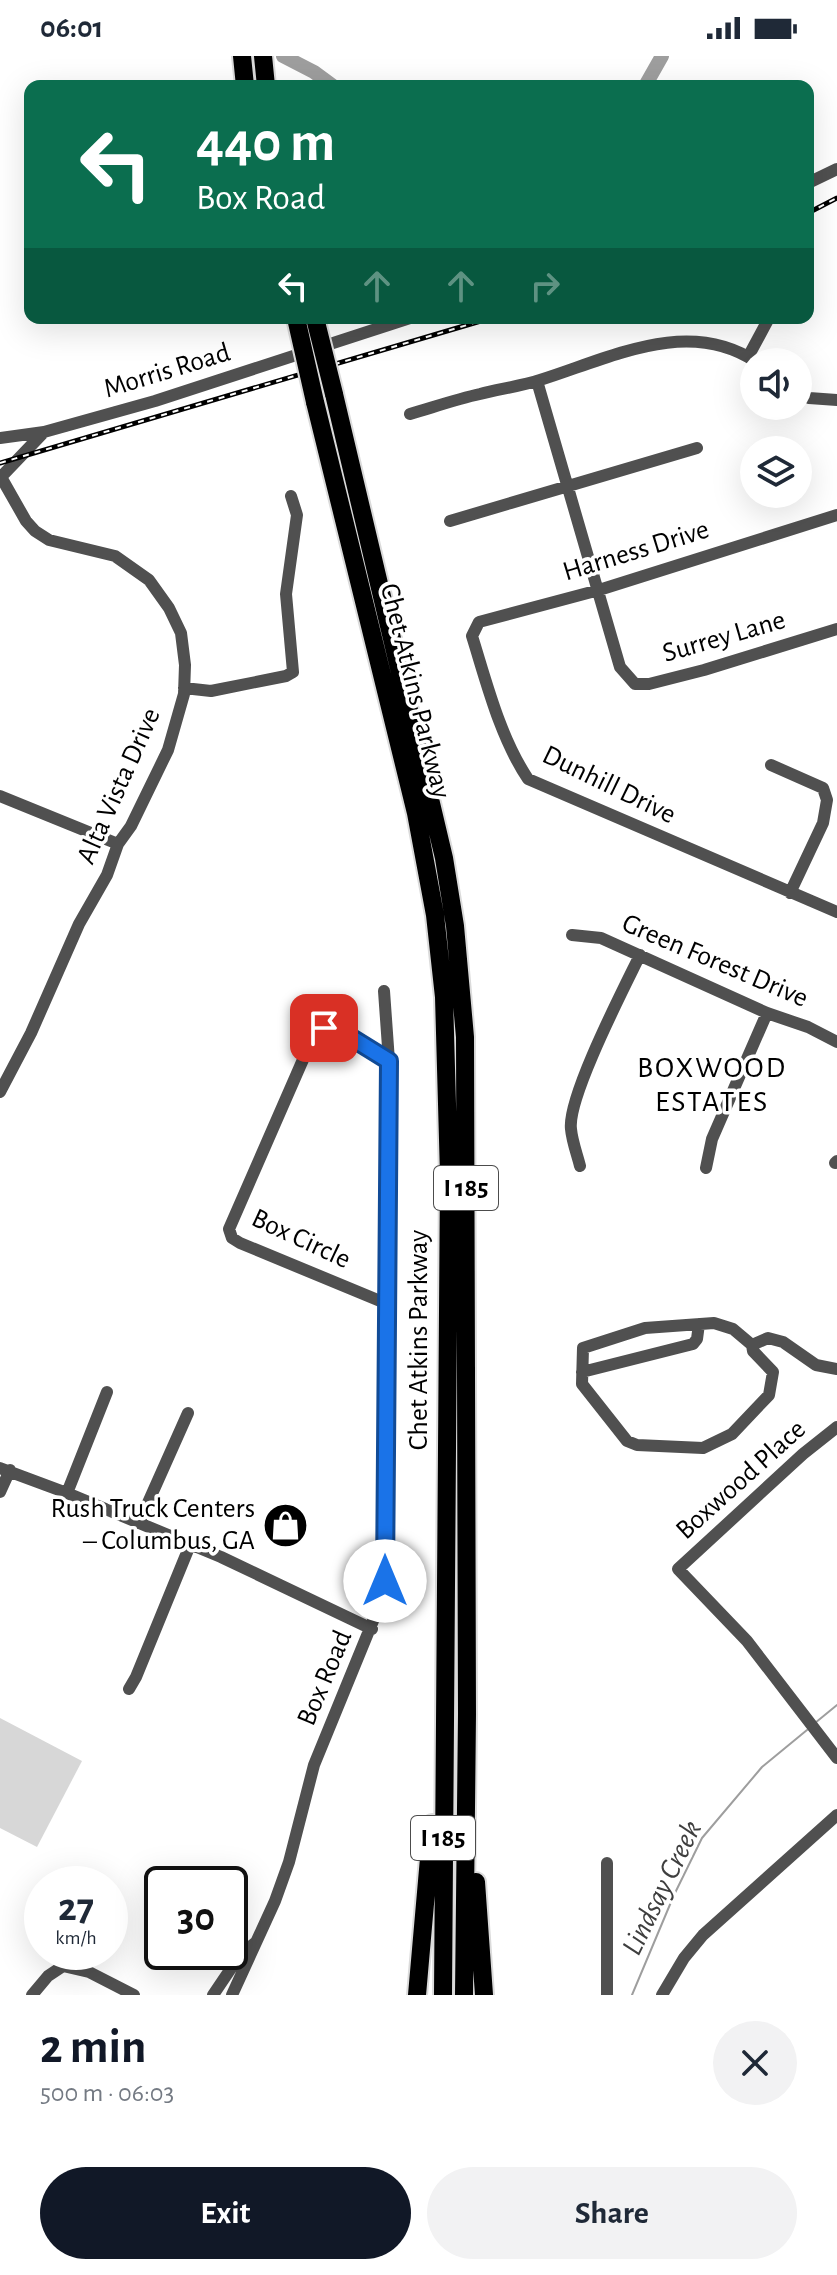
<!DOCTYPE html>
<meta charset="utf-8">
<style>
body{margin:0;font-family:"Alegreya Sans",sans-serif;background:#f2f2f3;color:#1f2937;height:100vh;display:flex;flex-direction:column;font-size:30px;white-space:nowrap}
*{box-sizing:border-box;margin:0}
p{font-size:26px;color:#747a83}
.icon{flex:none;width:44px;height:44px;fill:none;stroke:currentColor;stroke-width:2;stroke-linecap:round;stroke-linejoin:round}
.map{position:relative;height:1939px;overflow:hidden}
.sheet{display:flex;flex-direction:column;background:#fff;flex:1}
.sheet>*{flex:none}
.guide{position:absolute;left:24px;top:24px;width:790px;height:244px;border-radius:16px;box-shadow:0 8px 32px #0002;background:#0b6e4f;color:#fff;overflow:hidden}
.controls{position:absolute;left:740px;top:292px;display:grid;gap:16px}
.controls a{display:grid;place-items:center;width:72px;height:72px;border-radius:50%;background:#fff;box-shadow:0 8px 32px #0002;font-size:40px}
.speed{position:absolute;left:24px;top:1810px;display:flex;gap:16px;font-size:40px;font-weight:700;text-align:center}
.speed>*{display:grid;place-content:center;width:104px;height:104px;border-radius:50%;background:#fff;box-shadow:0 8px 32px #0002;line-height:1}
.speed small{font-size:20px;font-weight:400}
.speed .limit{border:4px solid #111;border-radius:12px;background:#fff;color:#111}
.pin{position:absolute;display:grid;place-items:center;width:68px;height:68px;color:#fff;margin:-34px;border-radius:16px;box-shadow:0 4px 12px #0006}
.me{position:absolute;width:88px;margin:-44px;rotate:0deg;stroke-linejoin:round;filter:drop-shadow(0 0 6px #0008)}
.turn{display:flex;align-items:center;gap:28px;height:168px;padding:0 40px;font-size:36px}
.turn .icon{width:104px;height:104px;stroke-width:2.5}
.turn b{display:block;font-size:56px;line-height:68px}
.lanes{display:flex;align-items:center;height:76px;padding:0 40px;background:#0003;justify-content:center;gap:40px;direction:ltr}
.lanes .off{opacity:.35}
.round{display:grid;place-items:center;flex:none;width:84px;height:84px;border-radius:42px;background:#f2f2f3}
.overview{display:flex;align-items:center;justify-content:space-between;height:136px;padding:0 40px}
h1{font-size:48px;font-weight:600;line-height:60px;color:#111827}
.primary-button{display:flex;gap:16px;margin-top:auto;padding:16px 40px}
.primary-button a{flex:1;height:92px;border-radius:48px;background:#111827;color:#fff;font-size:32px;font-weight:600;line-height:92px;text-align:center}
.primary-button a+a{background:#f2f2f3;color:#1f2937}
.status{display:flex;justify-content:space-between;align-items:center;height:56px;padding:0 40px;background:#fff;direction:ltr}
.status svg{height:22px;fill:currentColor}
.map>svg:first-child{display:block}
</style>
<div class="status"><b>06:01</b><svg viewBox="0 0 49 12"><path d="M0 12V9h3v3zM5 12V6h3v6zM10 12V3h3v9zM15 12V0h3v12zM26 1h20v11H26zM47 4h2v5h-2z"/></svg></div>
<div class="map">
<svg width="837" height="1939" viewBox="0 0 837 1939">
<rect width="100%" height="100%" fill="#fff"/>
<path fill="#d7d7d7" d="M0,1662L82,1705L37,1791L0,1772Z"/>
<g fill="none" stroke-linecap="round" stroke-linejoin="round">
<path stroke="#9e9e9e" stroke-width="2" d="M815,1667L837,1649
M632,1939L674,1839L702,1782L762,1711L807,1674"/>
<path stroke="#9e9e9e" stroke-width="14" d="M283,0L314,16L333,30
M645,30L662,0"/>
<defs>
<path id="highway" d="M242,0L245,30
M263,0L266,30
M334,338L444,802L455,870L465,981L467,1658L464,1939
M315,346L416,757L435,859L444,941L449,1119L443,1939
M476,1826L484,1939
M417,1939L432,1768"/>
</defs>
<use href="#highway" stroke="#dbdbdb" stroke-width="22"/>
<path stroke="#505050" stroke-width="12" d="M808,127L837,113
M748,301L769,262
M537,325L620,611L635,628H649L704,614L837,573
M798,335L809,342L837,344
M410,358C434,351 457,343 480,338C500,333 521,330 540,324C608,303 688,260 756,306
M0,382L44,376
M0,422L44,376L155,345L410,262
M837,459L599,534L479,566L472,580C487,628 500,681 528,723L837,856
M450,465L697,392
M184,632L211,635L286,620L293,616L286,538L297,459L291,440
M771,709L823,732L827,744L823,767L790,837
M0,740L118,788
M572,879L601,882L767,957L808,971L837,986
M384,935L389,1005
M0,1036L31,977L79,868L107,819L118,788L131,770L168,694L184,638L185,609L181,577L169,552L149,524L115,500L49,484L35,475L26,465L1,421
M835,1107L837,1105
M580,1110C577,1098 572,1085 571,1073C567,1042 624,932 640,899
M706,1112L712,1083L767,957
M714,1267L733,1273L752,1289L753,1295L773,1316L769,1339L732,1378L703,1392L637,1389L627,1385L582,1328L583,1292L645,1272Z
M752,1289L768,1282L783,1286L816,1309L837,1313
M582,1316L693,1288L697,1283L699,1268
M837,1371L803,1398L678,1513L747,1585L837,1702
M0,1412L67,1437L221,1501L372,1573
M0,1436L10,1414
M67,1437L107,1336
M139,1467L188,1357
M129,1633L136,1621L190,1489
M607,1807V1939
M32,1939L48,1920L63,1910L89,1916L134,1939
M213,1939L240,1899L255,1887
M232,1939L275,1845L289,1806L314,1709L384,1538L389,1005L347,979L324,972L312,983L229,1173L232,1182L240,1187L385,1247
M662,1939L684,1902L703,1879L837,1759"/>
<use href="#highway" stroke="#000" stroke-width="18"/>
<defs>
<path id="rail" d="M808,157L837,142
M0,407L491,262"/>
</defs>
<use href="#rail" stroke="#000" stroke-width="5"/>
<use href="#rail" stroke="#fff" stroke-width="2" stroke-dasharray="6" stroke-linecap="butt"/>
<defs>
<path id="highway-bridge" d="M296,262L315,346
M315,262L334,338"/>
</defs>
<use href="#highway-bridge" stroke="#dbdbdb" stroke-width="22" stroke-linecap="butt"/>
<use href="#highway-bridge" stroke="#000" stroke-width="18"/>
</g>
<g fill="none" stroke-linecap="round" stroke-linejoin="round">
<defs>
<path id="route" d="M324,972L347,979L389,1005L385,1525"/>
</defs>
<use href="#route" stroke="#114b97" stroke-width="20"/>
<use href="#route" stroke="#1a73e8" stroke-width="14"/>
</g>
<defs>
<symbol id="shop-disc" viewBox="-11 -11 22 22"><circle r="9.5" fill="#000" stroke="#fff"/><path d="M-5-2.5h2.3a2.7 3.5 0 0 1 5.4 0H5L5.5 6h-11ZM-1.5-2.5h3a1.5 2.3 0 0 0-3 0Z" fill="#fff"/></symbol>
</defs>
<g fill-rule="evenodd">
<use href="#shop-disc" x="260" y="1444" width="51" height="51"/>
</g>
<g text-anchor="middle" dominant-baseline="central" stroke-width="7" stroke-linejoin="round" paint-order="stroke">
<g fill="#fff" stroke="#4c4c4c" stroke-width="2">
<rect x="434" y="1110" width="64" height="44" rx="6"/>
<rect x="411" y="1760" width="64" height="44" rx="6"/>
</g>
<g font-size="26" font-weight="bold" fill="#000">
<text x="466" y="1132">I 185</text>
<text x="443" y="1782">I 185</text>
</g>
<g font-size="28" fill="#000" stroke="#fff">
<text transform="translate(167 315) rotate(-17)">Morris Road</text>
<text transform="translate(636 495) rotate(-17)">Harness Drive</text>
<text transform="translate(724 581) rotate(-16)">Surrey Lane</text>
<text transform="translate(415 635) rotate(76)">Chet Atkins Parkway</text>
<text transform="translate(609 729) rotate(26)">Dunhill Drive</text>
<text transform="translate(119 730) rotate(-66)">Alta Vista Drive</text>
<text transform="translate(715 905) rotate(23)">Green Forest Drive</text>
<text transform="translate(301 1183) rotate(25)">Box Circle</text>
<text transform="translate(419 1284) rotate(-90)">Chet Atkins Parkway</text>
<text transform="translate(741 1424) rotate(-42)">Boxwood Place</text>
<text transform="translate(325 1622) rotate(-67)">Box Road</text>
</g>
<g font-size="28" fill="#000" stroke="#fff" text-anchor="end">
<text x="255" y="1453">Rush Truck Centers<tspan x="255" dy="32">– Columbus, GA</tspan></text>
</g>
<g font-size="30" letter-spacing="2" fill="#000" stroke="#fff">
<text x="712" y="1012">BOXWOOD<tspan x="712" dy="34">ESTATES</tspan></text>
</g>
<g font-size="30" font-style="italic" fill="#3f3f3f" stroke="#fff">
<text transform="translate(662 1832) rotate(-64)">Lindsay Creek</text>
</g>
</g>
</svg>
<div class="controls">
<a><svg class="icon" aria-label="sound" viewBox="0 0 24 24"><path d="M4 9h4l5-4v14l-5-4H4zM17 9q2 3 0 6"/></svg></a>
<a><svg class="icon" aria-label="layers" viewBox="0 0 24 24"><path d="M12 4l9 5-9 5-9-5zM3 14l9 5 9-5"/></svg></a>
</div>
<div class="speed"><div>27<small>km/h</small></div><div class="limit">30</div></div>
<div class="pin" style="left:324px;top:972px;background:#d93025"><svg class="icon" aria-label="arrive" viewBox="0 0 24 24"><path d="M6 21V4h12l-3 4 3 4H6"/></svg></div>
<svg class="me" style="left:385px;top:1525px" viewBox="-20 -20 40 40"><circle r="19" fill="#fff"/><path d="M0-13L10 11 0 6-10 11z" fill="#1a73e8"/></svg>
<div class="guide">
<div class="turn"><svg class="icon" aria-label="left" viewBox="0 0 24 24"><path d="M17 20v-9H6M10 6l-5 5 5 5"/></svg><div><b>440 m</b>Box Road</div></div>
<div class="lanes"><svg class="icon" aria-label="left" viewBox="0 0 24 24"><path d="M17 20v-9H6M10 6l-5 5 5 5"/></svg><svg class="icon off" aria-label="ahead" viewBox="0 0 24 24"><path d="M12 20V5M6 11l6-6 6 6"/></svg><svg class="icon off" aria-label="ahead" viewBox="0 0 24 24"><path d="M12 20V5M6 11l6-6 6 6"/></svg><svg class="icon off" aria-label="right" viewBox="0 0 24 24"><path d="M7 20v-9h11M14 6l5 5-5 5"/></svg></div>
</div>
</div>
<section class="sheet">
<div class="overview"><div><h1>2 min</h1><p>500 m · 06:03</p></div><a class="round"><svg class="icon" aria-label="close" viewBox="0 0 24 24"><path d="M6 6l12 12M18 6L6 18"/></svg></a></div>
<div class="primary-button"><a>Exit</a><a>Share</a></div>
</section>
